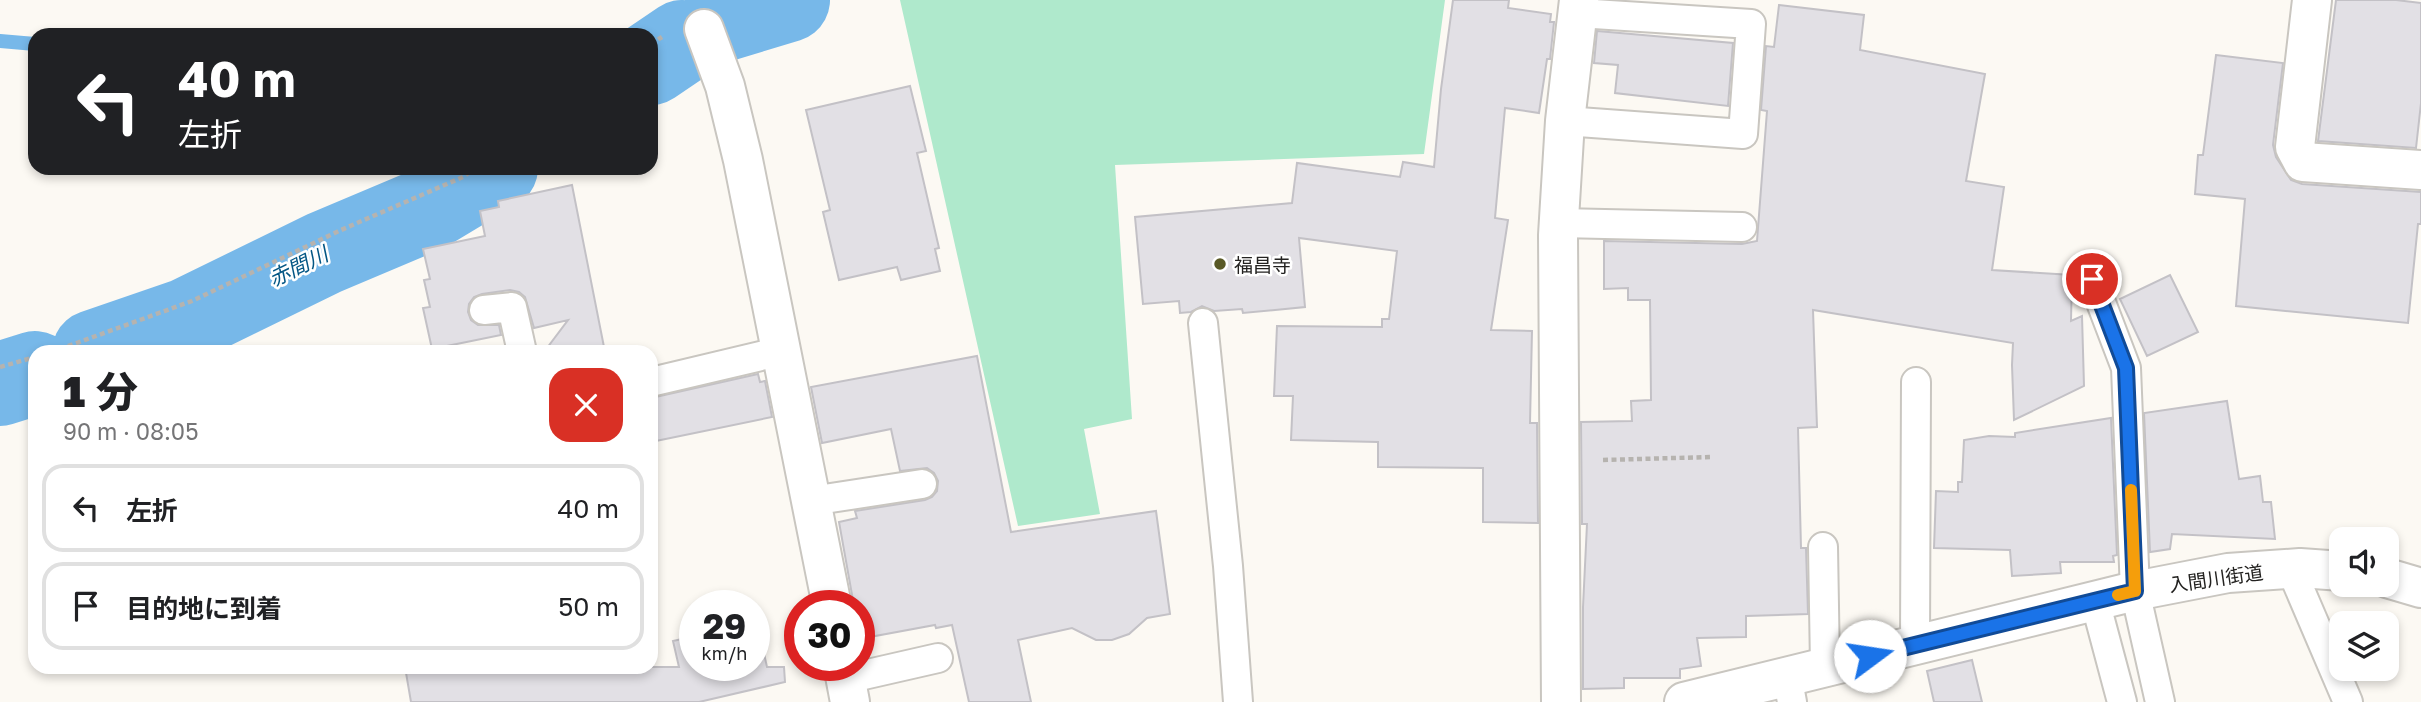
<!DOCTYPE html>
<html lang="ja">
<meta charset="utf-8">
<style>
body{margin:0;font-family:"Golos Text","Noto Sans JP",sans-serif;background:#f6f6f6;color:#202124;height:100vh;display:flex;flex-direction:column;font-size:26px;white-space:nowrap}
*{box-sizing:border-box;margin:0}
p{font-size:23px;color:#757577}
.icon{flex:none;width:38px;height:38px;fill:none;stroke:currentColor;stroke-width:2;stroke-linecap:round;stroke-linejoin:round}
.map{position:relative;flex:1;overflow:hidden}
.sheet{position:absolute;left:28px;top:345px;width:630px;height:329px;display:flex;flex-direction:column;background:#fff;border-radius:21px;box-shadow:0 4px 10px #0003}
.sheet>*{flex:none}
.banner{position:absolute;left:28px;top:28px;width:630px;height:147px;border-radius:21px;box-shadow:0 4px 10px #0003;background:#202124;color:#fff;overflow:hidden}
.controls{position:absolute;left:2329px;top:527px;display:grid;gap:14px}
.controls a{display:grid;place-items:center;width:70px;height:70px;border-radius:14px;background:#fff;box-shadow:0 4px 10px #0003;font-size:35px}
.speed{position:absolute;left:679px;top:590px;display:flex;gap:14px;font-size:35px;font-weight:700;text-align:center}
.speed>*{display:grid;place-content:center;width:91px;height:91px;border-radius:50%;background:#fff;box-shadow:0 4px 10px #0003;line-height:1}
.speed small{font-size:18px;font-weight:400}
.speed .limit{border:10px solid #d22;background:#fff;color:#111}
.pin{position:absolute;display:grid;place-items:center;width:60px;height:60px;color:#fff;margin:-30px;border:4px solid #fff;border-radius:50%;box-shadow:0 2px 7px #0007}
.me{position:absolute;width:77px;margin:-38px;rotate:76deg;stroke-linejoin:round;filter:drop-shadow(0 0 5px #0008)}
.turn{display:flex;align-items:center;gap:24px;height:147px;padding:0 35px;font-size:32px}
.turn .icon{width:91px;height:91px;stroke-width:2.5}
.turn b{display:block;font-size:49px;line-height:60px}
.round{display:grid;place-items:center;flex:none;width:74px;height:74px;border-radius:21px;background:#f6f6f6}
.headline{display:flex;align-items:center;justify-content:space-between;height:119px;padding:0 35px}
h1{font-size:42px;font-weight:800;line-height:52px}
ul{padding:0;list-style:none}
li{display:flex;align-items:center;gap:21px;height:88px;margin:0 14px 10px;padding:0 21px;border:4px solid #e0e0e0;border-radius:21px}
li div{flex:1}
li b{display:block;font-size:26px}
li em{font-style:normal}
.map>svg:first-child{display:block}
</style>
<div class="map">
<svg width="2421" height="702" viewBox="0 0 2421 702">
<rect width="100%" height="100%" fill="#fcf9f3"/>
<path fill="#afe9cc" d="M900,0H1445L1424,154L1115,165L1132,419L1084,429L1100,514L1018,526Z"/>
<g fill="none" stroke-linecap="round" stroke-linejoin="round">
<path stroke="#77b8e9" stroke-width="14" d="M0,41L35,44"/>
<path stroke="#77b8e9" stroke-width="84" d="M722,20L788,0
M651,63L682,42
M94,352L187,320L324,253L426,210L496,168
M0,384L35,373"/>
</g>
<path fill="#e2e0e5" stroke="#c3c1c6" stroke-width="2" d="M1453,0H1509L1508,8L1551,14L1550,22H1554L1550,59H1547L1539,113L1505,108L1495,218L1508,220L1491,330L1532,331L1530,423H1537L1538,523L1483,522V468L1378,467V442L1291,440L1293,396H1274L1277,326L1382,327V319H1389L1397,251L1299,238L1305,307L1243,313L1242,309L1214,311L1202,306L1191,312L1180,313L1179,301L1143,304L1135,217L1292,203L1297,163L1400,177L1403,162L1434,167L1441,89Z
M2336,0H2396L2421,3V103L2416,148L2318,141Z
M1779,5L1864,15L1860,50L1985,74L1966,181L2004,187L1992,270L2072,275L2071,321L2082,316L2084,386L2014,420L2012,365L2013,343L1813,310L1817,427L1798,428L1801,548H1806L1808,614L1746,616V637L1697,638L1701,666L1680,669V678H1624V688L1583,689V607L1587,524H1582L1581,422L1632,421L1631,401L1651,400L1650,300H1628V288L1604,289V241L1742,244L1757,241L1767,111L1761,110L1766,46L1774,47Z
M1597,31L1733,43L1728,106L1615,93L1618,65L1594,63Z
M2216,55L2283,63L2273,145L2276,157L2291,180L2302,184L2421,192V224H2418L2408,323L2236,306L2245,199L2195,194L2198,155H2203Z
M910,86L926,151L917,153L939,248L935,249L940,271L901,280L897,267L839,280L823,212L830,210L806,110Z
M572,185L605,352H544L568,320L534,328L525,297L519,292L510,290L482,294L474,297L469,304L468,312L471,320L478,325H499L501,335L432,349L423,308L430,307L424,280L430,279L423,249L485,236L480,211L499,207L498,201Z
M2170,275L2198,332L2147,356L2120,299Z
M977,356L1011,532L1156,511L1170,614L1147,618L1129,634L1112,640H1096L1072,628L1018,640L1031,702H969L952,625L936,628L935,625L859,639V606H854L839,522L857,518L855,511L925,500L932,497L937,491L938,481L934,473L927,468L900,471L891,429L822,443L811,387Z
M758,374L760,382L765,381L772,417L651,442V398Z
M2227,401L2239,479L2260,476L2263,502H2271L2275,539L2172,534L2170,549L2150,552L2144,413Z
M2111,418L2117,555L2113,556L2114,562H2060L2061,573L2012,576L2010,550L1934,548L1936,491L1958,492V482H1962L1964,440L1989,436L2015,437V433Z
M757,622L767,667H784L785,682L699,702H411L405,667H679L673,641L695,636V665H754V623Z
M1972,660L1982,702H1934L1927,671Z"/>
<g fill="none" stroke-linecap="round" stroke-linejoin="round">
<defs>
<path id="service" d="M1565,121L1743,134L1751,24L1578,13
M1559,223L1742,227
M2092,279L2126,368L2135,591L2160,702
M484,310L512,307L522,352
M1203,323L1228,566L1238,702
M651,382L782,351
M811,501L922,484
M1823,547L1825,666
M2291,569L2348,702
M2095,601L2122,702
M1915,645L1916,382
M1787,675L1792,702
M846,679L938,658"/>
<path id="minor" d="M2312,0L2295,147L2303,162L2421,170
M704,29L725,86L743,160L832,606
M2387,578L2421,588
M843,665L850,702
M1561,702L1558,235L1565,121L1579,0
M1684,702L2135,591L2228,573L2300,568L2342,571"/>
</defs>
<use href="#service" stroke="#c9c6c0" stroke-width="32"/>
<use href="#minor" stroke="#c9c6c0" stroke-width="42"/>
<path stroke="#b6b3af" stroke-width="4.5" stroke-dasharray="5 3.5" stroke-linecap="butt" d="M651,44L662,37
M52,352L192,301L341,230L463,177L475,168
M0,367L35,357
M1603,460L1711,457"/>
<use href="#service" stroke="#fff" stroke-width="28"/>
<use href="#minor" stroke="#fff" stroke-width="38"/>
</g>
<g fill="none" stroke-linecap="round" stroke-linejoin="round">
<defs>
<path id="route" d="M1870,656L2135,591L2126,368L2092,279"/>
</defs>
<use href="#route" stroke="#114b97" stroke-width="18"/>
<use href="#route" stroke="#1a73e8" stroke-width="12"/>
<path stroke="#f59e0b" stroke-width="12" d="M2118,595L2135,591L2131,490"/>
</g>
<circle fill="#595926" stroke="#fff" stroke-width="2.5" cx="1220" cy="264" r="7"/>
<g text-anchor="middle" dominant-baseline="central" stroke-width="5" stroke-linejoin="round" paint-order="stroke">
<g font-size="19" fill="#232220" stroke="#fff" text-anchor="start">
<text x="1234" y="264">福昌寺</text>
</g>
<g font-size="19" fill="#232220" stroke="#fff">
<text transform="translate(2216 578) rotate(-8)">入間川街道</text>
</g>
<g font-size="21" font-style="italic" fill="#035684" stroke="#fff">
<text transform="translate(298 266) rotate(-26)">赤間川</text>
</g>
</g>
</svg>
<div class="controls">
<a><svg class="icon" aria-label="sound" viewBox="0 0 24 24"><path d="M4 9h4l5-4v14l-5-4H4zM17 9q2 3 0 6"/></svg></a>
<a><svg class="icon" aria-label="layers" viewBox="0 0 24 24"><path d="M12 4l9 5-9 5-9-5zM3 14l9 5 9-5"/></svg></a>
</div>
<div class="speed"><div>29<small>km/h</small></div><div class="limit">30</div></div>
<div class="pin" style="left:2092px;top:279px;background:#d93025"><svg class="icon" aria-label="arrive" viewBox="0 0 24 24"><path d="M6 21V4h12l-3 4 3 4H6"/></svg></div>
<svg class="me" style="left:1870px;top:656px" viewBox="-20 -20 40 40"><circle r="19" fill="#fff"/><path d="M0-13L10 11 0 6-10 11z" fill="#1a73e8"/></svg>
<div class="banner">
<div class="turn"><svg class="icon" aria-label="left" viewBox="0 0 24 24"><path d="M17 20v-9H6M10 6l-5 5 5 5"/></svg><div><b>40 m</b>左折</div></div>
</div>
<section class="sheet">
<div class="headline"><div><h1>1 分</h1><p>90 m · 08:05</p></div><a class="round" style="background:#d93025;color:#fff"><svg class="icon" aria-label="close" viewBox="0 0 24 24"><path d="M6 6l12 12M18 6L6 18"/></svg></a></div>
<ul>
<li><svg class="icon" aria-label="left" viewBox="0 0 24 24"><path d="M17 20v-9H6M10 6l-5 5 5 5"/></svg><div><b>左折</b></div><em>40 m</em></li>
<li><svg class="icon" aria-label="arrive" viewBox="0 0 24 24"><path d="M6 21V4h12l-3 4 3 4H6"/></svg><div><b>目的地に到着</b></div><em>50 m</em></li>
</ul>
</section>
</div>
